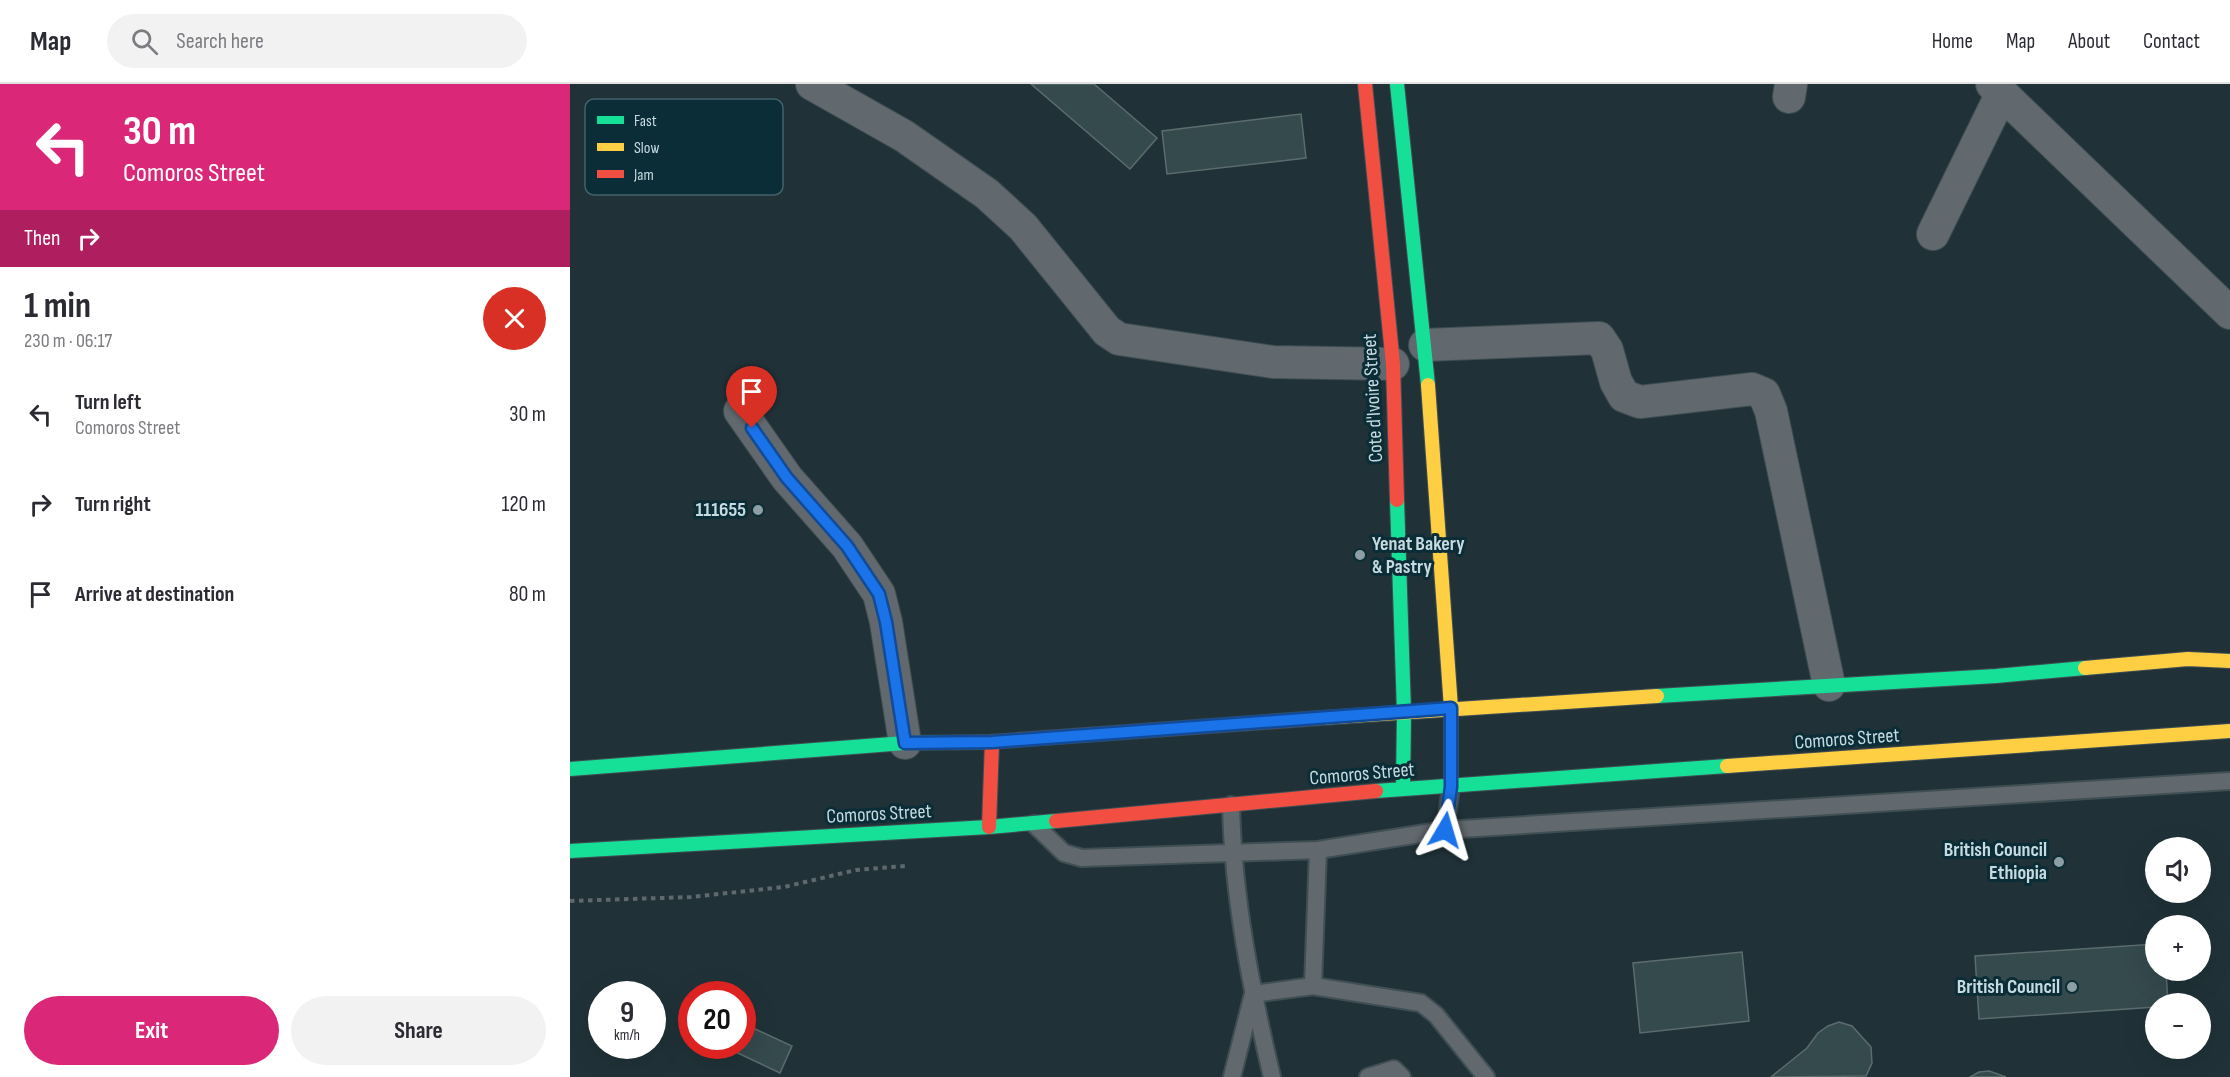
<!DOCTYPE html>
<meta charset="utf-8">
<style>
body{margin:0;font-family:"Sofia Sans Condensed",sans-serif;background:#f2f2f3;color:#2b2b33;height:100vh;display:flex;flex-direction:column;font-size:22px;white-space:nowrap}
*{box-sizing:border-box;margin:0}
p{font-size:20px;color:#7c7c81}
.icon{flex:none;width:33px;height:33px;fill:none;stroke:currentColor;stroke-width:2;stroke-linecap:round;stroke-linejoin:round}
.map{position:relative;flex:1;overflow:hidden}
.drawer{display:flex;flex-direction:column;background:#fff;width:570px}
.drawer>*{flex:none}
.guide{background:#db2777;color:#fff;overflow:hidden}
.tools{position:absolute;left:1575px;top:753px;display:grid;gap:12px}
.tools a{display:grid;place-items:center;width:66px;height:66px;border-radius:50%;background:#fff;box-shadow:0 6px 24px #0002;font-size:30px}
.speed{position:absolute;left:18px;top:897px;display:flex;gap:12px;font-size:30px;font-weight:700;text-align:center}
.speed>*{display:grid;place-content:center;width:78px;height:78px;border-radius:50%;background:#fff;box-shadow:0 6px 24px #0002;line-height:1}
.speed small{font-size:15px;font-weight:400}
.speed .limit{border:9px solid #d22;background:#fff;color:#111}
.pin{position:absolute;display:grid;place-items:center;width:51px;height:51px;color:#fff;margin:-62px -26px;border-radius:50% 50% 50% 0;rotate:-45deg;box-shadow:0 0 6px #0007}
.pin .icon{rotate:45deg}
.me{position:absolute;width:66px;margin:-33px;rotate:7deg;stroke-linejoin:round;filter:drop-shadow(0 0 4px #0008)}
.turn{display:flex;align-items:center;gap:21px;height:126px;padding:0 24px;font-size:27px}
.turn .icon{width:78px;height:78px;stroke-width:2.5}
.turn b{display:block;font-size:42px;line-height:51px}
.then{display:flex;align-items:center;height:57px;padding:0 24px;background:#0003;gap:12px;font-size:22px}
.round{display:grid;place-items:center;flex:none;width:63px;height:63px;border-radius:32px;background:#f2f2f3}
.overview{display:flex;align-items:center;justify-content:space-between;height:102px;padding:0 24px}
h1{font-size:36px;font-weight:700;line-height:45px}
.action{display:flex;gap:12px;margin-top:auto;padding:12px 24px}
.action a{flex:1;height:69px;border-radius:36px;background:#db2777;color:#fff;font-size:24px;font-weight:700;line-height:69px;text-align:center}
.action a+a{background:#f2f2f3;color:#2b2b33}
ul{padding:0;list-style:none}
li{display:flex;align-items:center;gap:18px;height:90px;padding:0 24px}
li div{flex:1}
li b{display:block;font-size:22px}
li em{font-style:normal}
header{display:flex;align-items:center;gap:36px;box-sizing:border-box;height:84px;padding:0 30px;background:#fff;border-bottom:2px solid #e1e1e2}
header strong{font-size:28px}
nav{display:flex;gap:33px;margin-inline-start:auto;font-size:21px}
.search{width:420px;height:54px;background:#f2f2f3;display:flex;align-items:center;gap:15px;box-sizing:border-box;padding:0 21px;border-radius:33px;color:#7c7c81;font-size:22px}
main{display:flex;flex:1;min-height:0}
.map>svg:first-child{display:block}
</style>
<header>
<strong>Map</strong>
<div class="search"><svg class="icon" aria-label="search" viewBox="0 0 24 24"><circle cx="10" cy="10" r="6"/><path d="M15 15l6 6"/></svg>Search here</div>
<nav><a>Home</a><a>Map</a><a>About</a><a>Contact</a></nav>
</header>
<main>
<section class="drawer">
<div class="guide">
<div class="turn"><svg class="icon" aria-label="left" viewBox="0 0 24 24"><path d="M17 20v-9H6M10 6l-5 5 5 5"/></svg><div><b>30 m</b>Comoros Street</div></div>
<div class="then">Then<svg class="icon" aria-label="right" viewBox="0 0 24 24"><path d="M7 20v-9h11M14 6l5 5-5 5"/></svg></div>
</div>
<div class="overview"><div><h1>1 min</h1><p>230 m · 06:17</p></div><a class="round" style="background:#d93025;color:#fff"><svg class="icon" aria-label="close" viewBox="0 0 24 24"><path d="M6 6l12 12M18 6L6 18"/></svg></a></div>
<ul>
<li><svg class="icon" aria-label="left" viewBox="0 0 24 24"><path d="M17 20v-9H6M10 6l-5 5 5 5"/></svg><div><b>Turn left</b><p>Comoros Street</p></div><em>30 m</em></li>
<li><svg class="icon" aria-label="right" viewBox="0 0 24 24"><path d="M7 20v-9h11M14 6l5 5-5 5"/></svg><div><b>Turn right</b></div><em>120 m</em></li>
<li><svg class="icon" aria-label="arrive" viewBox="0 0 24 24"><path d="M6 21V4h12l-3 4 3 4H6"/></svg><div><b>Arrive at destination</b></div><em>80 m</em></li>
</ul>
<div class="action"><a>Exit</a><a>Share</a></div>
</section>
<div class="map">
<svg width="1660" height="993" viewBox="0 0 1660 993">
<rect width="100%" height="100%" fill="#203238"/>
<path fill="#354a4d" stroke="#5c6c6e" stroke-width="1.5" d="M461,0H524L587,54L560,85Z
M731,30L736,74L597,90L592,47Z
M1586,860V886H1596L1598,920H1586V923L1409,935L1405,872Z
M1172,868L1179,937L1070,949L1063,879Z
M1269,938L1282,942L1301,963L1302,979L1296,992L1201,993L1237,964L1248,949L1258,942Z
M172,939L222,962L210,989L153,962H172Z
M1419,987L1436,993H1400L1409,988Z"/>
<g fill="none" stroke-linecap="round" stroke-linejoin="round">
<defs>
<path id="lane" d="M661,721C663,813 681,904 702,993
M464,740L494,769L512,774L748,766
M875,746L1660,697
M743,902L748,766L875,746L881,703
M662,993L683,910L743,902L851,919L866,931L916,993
M798,993L824,985L832,993"/>
<path id="street" d="M242,0L334,52L417,110L453,143L537,247L549,255L703,278L823,280
M1422,0L1660,229
M1219,13L1221,0
M1363,150L1432,9
M855,261L1029,254L1037,266L1046,298L1054,312L1070,318L1182,305L1194,310L1201,327L1259,601
M170,327L217,394L277,462L309,510L316,538L335,659"/>
<path id="fast" d="M827,0L858,301
M827,416L834,628L833,705
M1087,612L1426,592L1515,584
M0,685L335,659L419,658
M806,707L1157,682
M0,767L419,743L486,737"/>
<path id="slow" d="M858,301L881,624V703
M1515,584L1618,575L1660,577
M750,634L1087,612
M1157,682L1660,647"/>
<path id="jam" d="M795,0L823,280L827,416
M419,658L750,634
M486,737L806,707
M419,743L422,658"/>
</defs>
<use href="#lane" stroke="#404f54" stroke-width="20"/>
<use href="#street" stroke="#404f54" stroke-width="34"/>
<use href="#fast" stroke="#404f54" stroke-width="16"/>
<use href="#slow" stroke="#404f54" stroke-width="16"/>
<use href="#jam" stroke="#404f54" stroke-width="16"/>
<path stroke="#5e686d" stroke-width="4" stroke-dasharray="4.5 4.5" stroke-linecap="butt" d="M0,817L121,813L214,803L286,786L335,782"/>
<use href="#lane" stroke="#61696e" stroke-width="16"/>
<use href="#street" stroke="#61696e" stroke-width="32"/>
<use href="#fast" stroke="#16e098" stroke-width="14"/>
<use href="#slow" stroke="#ffcf43" stroke-width="14"/>
<use href="#jam" stroke="#f24e42" stroke-width="14"/>
</g>
<g fill="none" stroke-linecap="round" stroke-linejoin="round">
<defs>
<path id="route" d="M182,344L217,394L277,462L309,510L316,538L335,659L422,658L881,624V703L875,746"/>
</defs>
<use href="#route" stroke="#114b97" stroke-width="15"/>
<use href="#route" stroke="#1a73e8" stroke-width="10"/>
</g>
<g fill="#8d9fa5" stroke="#0a2d37" stroke-width="2">
<circle cx="188" cy="426" r="6"/>
<circle cx="790" cy="471" r="6"/>
<circle cx="1489" cy="778" r="6"/>
<circle cx="1502" cy="903" r="6"/>
</g>
<g text-anchor="middle" dominant-baseline="central" stroke-width="6" stroke-linejoin="round" paint-order="stroke">
<g font-size="20" fill="#c7dae0" stroke="#0a2d37">
<text transform="translate(803 314) rotate(-93)">Cote d'Ivoire Street</text>
<text transform="translate(1277 655) rotate(-4)">Comoros Street</text>
<text transform="translate(792 690) rotate(-5)">Comoros Street</text>
<text transform="translate(309 730) rotate(-3)">Comoros Street</text>
</g>
<g font-size="20" font-weight="bold" fill="#c7dae0" stroke="#0a2d37" text-anchor="end">
<text x="176" y="426">111655</text>
<text x="802" y="460" text-anchor="start">Yenat Bakery<tspan x="802" dy="23">&amp; Pastry</tspan></text>
<text x="1477" y="766">British Council<tspan x="1477" dy="23">Ethiopia</tspan></text>
<text x="1490" y="903">British Council</text>
</g>
</g>
<rect x="15" y="15" width="198" height="96" rx="9" fill="#0a2d37" stroke="#43616a" stroke-width="1.5"/>
<rect x="27" y="32" width="27" height="8" fill="#16e098"/>
<rect x="27" y="59" width="27" height="8" fill="#ffcf43"/>
<rect x="27" y="86" width="27" height="8" fill="#f24e42"/>
<g font-size="16" fill="#c7dae0">
<text x="64" y="42">Fast</text>
<text x="64" y="69">Slow</text>
<text x="64" y="96">Jam</text>
</g>
</svg>
<div class="tools">
<a><svg class="icon" aria-label="sound" viewBox="0 0 24 24"><path d="M4 9h4l5-4v14l-5-4H4zM17 9q2 3 0 6"/></svg></a>
<a>+</a>
<a>−</a>
</div>
<div class="speed"><div>9<small>km/h</small></div><div class="limit">20</div></div>
<div class="pin" style="left:182px;top:344px;background:#d93025"><svg class="icon" aria-label="arrive" viewBox="0 0 24 24"><path d="M6 21V4h12l-3 4 3 4H6"/></svg></div>
<svg class="me" style="left:875px;top:746px" viewBox="-20 -20 40 40"><path d="M0-17L14 15 0 8-14 15z" fill="#1a73e8" stroke="#fff" stroke-width="4"/></svg>
</div>
</main>
